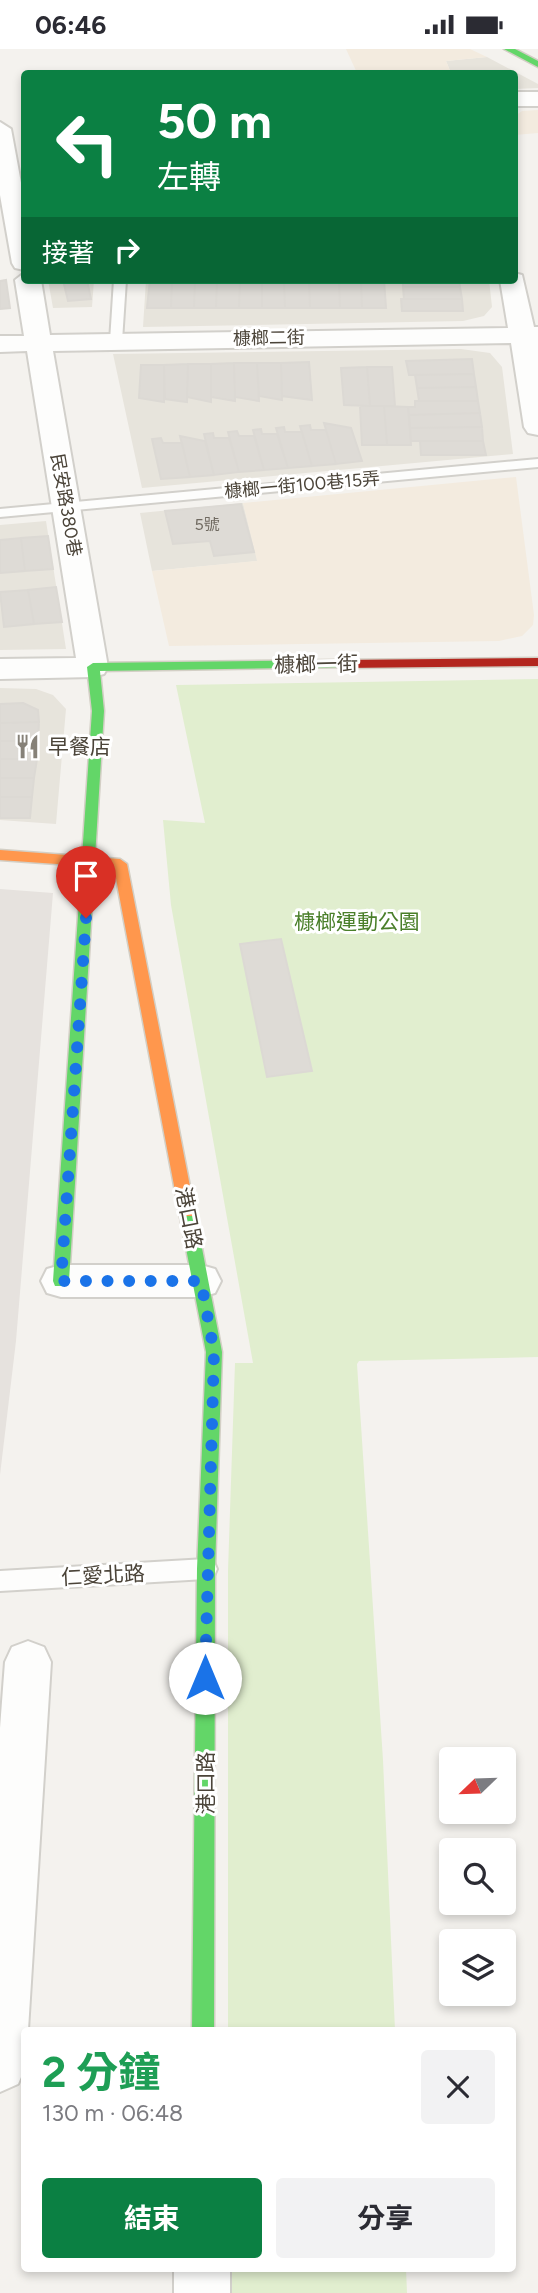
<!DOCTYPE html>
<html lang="zh-TW">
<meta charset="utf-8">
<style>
body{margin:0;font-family:Figtree,"Noto Sans TC",sans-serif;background:#f2f2f3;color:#2b2b33;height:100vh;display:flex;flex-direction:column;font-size:26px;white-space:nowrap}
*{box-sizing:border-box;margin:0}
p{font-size:23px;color:#7c7c81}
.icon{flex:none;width:38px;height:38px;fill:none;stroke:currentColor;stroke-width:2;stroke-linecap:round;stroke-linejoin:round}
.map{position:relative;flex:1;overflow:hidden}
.side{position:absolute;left:21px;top:1978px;width:495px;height:245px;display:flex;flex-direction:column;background:#fff;border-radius:7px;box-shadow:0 4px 10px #0003}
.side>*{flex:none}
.hud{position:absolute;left:21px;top:21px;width:497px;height:214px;border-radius:7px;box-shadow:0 4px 10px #0003;background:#0b8043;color:#fff;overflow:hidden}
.needle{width:46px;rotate:247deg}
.tools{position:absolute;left:439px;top:1698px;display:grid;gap:14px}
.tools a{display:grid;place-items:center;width:77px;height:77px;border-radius:7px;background:#fff;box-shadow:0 4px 10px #0003;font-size:35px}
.pin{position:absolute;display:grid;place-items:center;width:60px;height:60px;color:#fff;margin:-72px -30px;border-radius:50% 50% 50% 0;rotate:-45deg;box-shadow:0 0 7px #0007}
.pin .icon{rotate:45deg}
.me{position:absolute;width:77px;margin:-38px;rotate:0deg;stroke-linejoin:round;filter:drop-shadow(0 0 5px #0008)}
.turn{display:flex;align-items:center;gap:24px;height:147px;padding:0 21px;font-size:32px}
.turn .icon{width:91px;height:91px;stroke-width:2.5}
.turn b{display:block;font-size:49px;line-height:60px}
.then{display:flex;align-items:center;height:66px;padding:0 21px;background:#0003;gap:14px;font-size:26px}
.round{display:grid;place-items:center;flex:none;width:74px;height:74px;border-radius:7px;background:#f2f2f3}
.headline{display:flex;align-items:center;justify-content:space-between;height:119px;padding:0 21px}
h1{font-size:42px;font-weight:700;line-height:52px;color:#1e9e55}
.action{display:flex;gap:14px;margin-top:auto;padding:14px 21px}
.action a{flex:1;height:80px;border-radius:7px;background:#0b8043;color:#fff;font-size:28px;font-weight:700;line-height:80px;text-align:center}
.action a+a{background:#f2f2f3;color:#2b2b33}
.status{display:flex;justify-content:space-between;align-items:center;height:49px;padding:0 35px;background:#fff;direction:ltr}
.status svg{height:19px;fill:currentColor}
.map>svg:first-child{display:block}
</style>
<div class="status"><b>06:46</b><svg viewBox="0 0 49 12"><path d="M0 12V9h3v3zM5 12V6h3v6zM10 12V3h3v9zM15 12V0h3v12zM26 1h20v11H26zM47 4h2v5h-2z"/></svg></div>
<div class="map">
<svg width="538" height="2244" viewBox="0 0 538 2244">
<rect width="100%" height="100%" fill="#f4f2ee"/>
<path fill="#e7e4dc" d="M487,8L538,35V39L515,40L514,24H451L446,12Z
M48,231H94L92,258L53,259Z
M146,231H489L492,258L484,267L463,272L143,278Z
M461,300L490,304L502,318L513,405L142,439L113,305Z
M243,454L258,512L152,522L140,464Z
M46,472L66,600L0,601V476Z
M0,639L36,640L53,646L66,660L56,775L0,771Z"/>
<path fill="#f3ebdf" d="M346,0H470L487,8L446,12L451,24H357Z
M538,61V84L515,86V67L522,62Z
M516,428L534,566L533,576L522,587L499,592L169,597L152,522L257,512L243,454Z"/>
<path fill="#e6e2de" d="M0,840L53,844L16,1292L0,1426Z"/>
<path fill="#e1eecf" d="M538,630V1308L359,1312L357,1315L383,1711L395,1981H228V1522L235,1314H253L171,856L163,771L205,774L176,636Z
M228,2219H406L407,2244H228Z"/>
<path fill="#dedbd6" stroke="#dcd9d4" stroke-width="2" d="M6,231L10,259L0,260V232Z
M63,231H87L91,250L68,252Z
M150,231H172L171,259H147Z
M172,231H195L194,259H171Z
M195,231H217L216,259H194Z
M217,231H240L239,259H216Z
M240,231H262V259H239Z
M262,231H284L285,259H262Z
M284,231H309L310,259H285Z
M309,231H339L340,259H310Z
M339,231H361L362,259H340Z
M361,231H384L386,259H362Z
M403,231H459L460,238H403Z
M403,238H460L462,250H404Z
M401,250H462L463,262H402Z
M472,310L474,325L409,326L406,312Z
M309,313L312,351L282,347L281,314Z
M234,314L235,352L211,348V315Z
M234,314H257L259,352L235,348Z
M257,314H281L282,351L259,347Z
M188,315L187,353L165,350L164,316Z
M188,315H211V353L187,348Z
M141,316H164V353L139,349Z
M367,318H392L395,357H370Z
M367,318L370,357L344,356L341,319Z
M474,325L476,338L417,339L415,326Z
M476,338L478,352H419L417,339Z
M415,352H478L480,364L409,366L408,358H415Z
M360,357H384L387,396H362Z
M384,357L408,358L411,396H387Z
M480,364L482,378L410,379L409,366Z
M324,374L351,379L362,412L336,415Z
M310,376L311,381H326L336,415L312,417L300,377Z
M284,378L285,383H302L312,417L288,419L276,379Z
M482,378L483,392H411L410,379Z
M261,380L262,385H277L288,419L264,421L253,381Z
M237,382L239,387H254L264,421L239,423L228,383Z
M213,384L214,389H229L239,423L214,426L204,385Z
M180,387L205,392L214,426L190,428Z
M161,389L163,394H182L190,428L161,430L152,390Z
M420,392H483L486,406H421Z
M241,455L254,503L214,507L210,492L173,495L165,462Z
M48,487L53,520L25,522L21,489Z
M21,489L25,522L0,524V491Z
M56,538L62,573L34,575L28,541Z
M28,541L34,575L4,578L0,543Z
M23,654L38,661L39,673L0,674V655Z
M39,673L38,692H0V674Z
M0,692H38L37,710H0Z
M0,710H37L34,729H0Z
M0,729H34L32,748H0Z
M0,748H32L30,769H0Z
M281,890L312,1022L267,1028L240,895Z"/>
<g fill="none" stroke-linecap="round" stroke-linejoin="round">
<defs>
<path id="lane" d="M114,231H126L122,292L116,296L110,292Z
M538,410V418L0,468V460Z
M206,1510L214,1513L217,1520L214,1527L206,1530L0,1542V1522Z"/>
<path id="street" d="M514,43H538V57H514Z
M0,73L11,80L24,150V221L15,219L12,214L0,146Z
M24,224V231H41L50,286L508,279L500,231H514V224L522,226L534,278H538V386L528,384L524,378L511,294L53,302L108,618L104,625L93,628L0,630V610L76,609L27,302L0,303V287H24L15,231Z
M61,1216H201L215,1220L221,1232L215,1244L201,1248H61L47,1244L41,1232L47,1220Z
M28,1592L44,1598L51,1613L28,1981H24V2021L18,2035L0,2043V1679L5,1613L12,1598Z
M174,2219H230V2244H174Z"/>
<path id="fast" d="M504,0H515L538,12V18Z
M342,611L346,612V618L100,622L104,662L69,1232L67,1237H55L53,1232L92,662L87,618L93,614Z
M187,1157L193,1159L195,1163L222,1303L215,1520L214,1981H192L197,1520L206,1303L179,1163L181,1159Z"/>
<path id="slow" d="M0,801L120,810L127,815L195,1163L193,1167H181L179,1163L114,819L0,811Z"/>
<path id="jam" d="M538,609V617L342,619L336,615L342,611Z"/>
</defs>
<use href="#lane" stroke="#d2d0cb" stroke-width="4"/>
<use href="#street" stroke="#d2d0cb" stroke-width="4"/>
<use href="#fast" stroke="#d3cfc5" stroke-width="3"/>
<use href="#slow" stroke="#d3cfc5" stroke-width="3"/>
<use href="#jam" stroke="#d3cfc5" stroke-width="3"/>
<use href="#lane" fill="#fdfdfc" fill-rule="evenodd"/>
<use href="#street" fill="#fdfdfc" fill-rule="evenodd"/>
<use href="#fast" fill="#63d668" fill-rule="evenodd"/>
<use href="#slow" fill="#ff974d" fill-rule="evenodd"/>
<use href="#jam" fill="#b3261e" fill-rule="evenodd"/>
</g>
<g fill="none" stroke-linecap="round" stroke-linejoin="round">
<path stroke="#1a73e8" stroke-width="12" stroke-dasharray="0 21.6" d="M86,869L61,1232H201L214,1303L205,1629"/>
</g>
<defs>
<symbol id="restaurant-bare" viewBox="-9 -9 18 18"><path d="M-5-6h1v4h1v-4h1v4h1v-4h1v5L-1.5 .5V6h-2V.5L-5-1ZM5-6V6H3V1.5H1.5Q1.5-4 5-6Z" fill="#868178" stroke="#fff" stroke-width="2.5" paint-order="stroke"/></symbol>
</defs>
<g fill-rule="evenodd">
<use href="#restaurant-bare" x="10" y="680" width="35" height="35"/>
</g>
<g text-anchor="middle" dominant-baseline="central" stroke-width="6" stroke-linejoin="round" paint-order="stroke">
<g font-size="16" fill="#706a61">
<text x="207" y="475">5號</text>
</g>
<g font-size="18" fill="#4b4439" stroke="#fff">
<text transform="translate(269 289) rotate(-1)">槺榔二街</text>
<text transform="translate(302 436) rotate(-5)">槺榔一街100巷15弄</text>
<text transform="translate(66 456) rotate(80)">民安路380巷</text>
</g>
<g font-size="21" fill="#4b4439" stroke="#fff">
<text transform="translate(316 615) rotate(-1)">槺榔一街</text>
<text transform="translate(189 1169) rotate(79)">港口路</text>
<text transform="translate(103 1526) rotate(-3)">仁愛北路</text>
<text transform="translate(205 1734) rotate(-90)">港口路</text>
</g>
<g font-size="21" fill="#4b4439" stroke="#fff" text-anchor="start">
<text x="48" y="697">早餐店</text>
</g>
<g font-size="21" fill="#4a7f2a" stroke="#fff">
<text x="357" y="872">槺榔運動公園</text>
</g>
</g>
</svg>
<div class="tools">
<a><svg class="needle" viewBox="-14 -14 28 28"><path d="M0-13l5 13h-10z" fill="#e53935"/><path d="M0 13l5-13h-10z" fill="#7c7c81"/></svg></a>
<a><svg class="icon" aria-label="search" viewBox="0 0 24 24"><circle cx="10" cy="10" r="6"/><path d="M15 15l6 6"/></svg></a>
<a><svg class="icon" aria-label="layers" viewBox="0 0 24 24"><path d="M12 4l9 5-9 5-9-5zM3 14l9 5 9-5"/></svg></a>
</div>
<div class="pin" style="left:86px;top:869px;background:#d93025"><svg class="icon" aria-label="arrive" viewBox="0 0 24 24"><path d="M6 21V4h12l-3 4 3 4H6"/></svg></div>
<svg class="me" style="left:205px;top:1629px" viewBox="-20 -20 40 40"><circle r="19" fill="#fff"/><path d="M0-13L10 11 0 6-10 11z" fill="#1a73e8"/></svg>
<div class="hud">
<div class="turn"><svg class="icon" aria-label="left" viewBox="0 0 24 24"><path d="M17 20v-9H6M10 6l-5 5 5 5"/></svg><div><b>50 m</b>左轉</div></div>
<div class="then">接著<svg class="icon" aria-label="right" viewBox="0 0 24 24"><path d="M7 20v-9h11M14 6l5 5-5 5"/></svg></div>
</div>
<section class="side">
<div class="headline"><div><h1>2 分鐘</h1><p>130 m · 06:48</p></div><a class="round"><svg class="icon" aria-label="close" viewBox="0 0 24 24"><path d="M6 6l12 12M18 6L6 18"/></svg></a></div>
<div class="action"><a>結束</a><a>分享</a></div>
</section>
</div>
